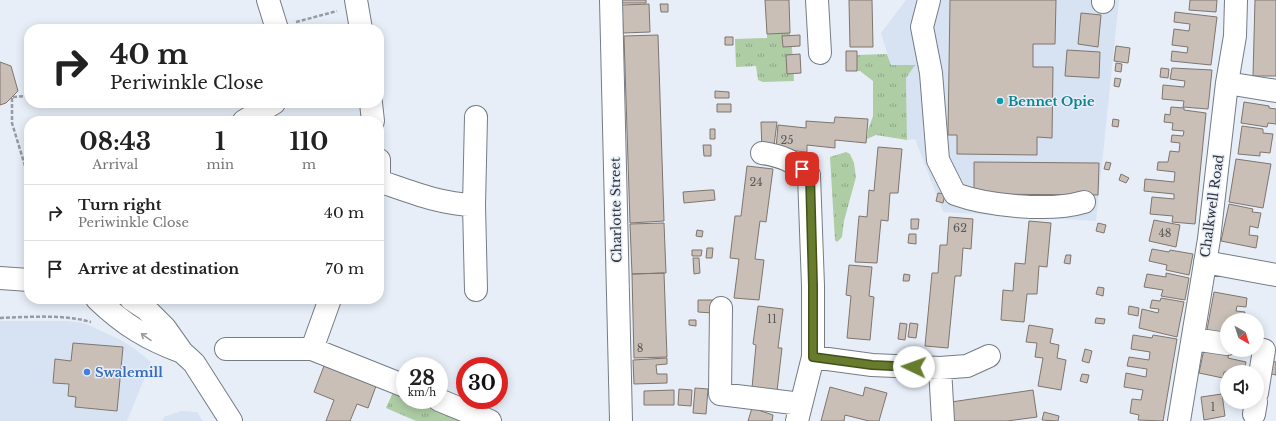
<!DOCTYPE html>
<style>
body{margin:0;font-family:"Libre Baskerville",serif;background:#f2f2f2;color:#222;height:100vh;display:flex;flex-direction:column;font-size:15px;white-space:nowrap}
*{box-sizing:border-box;margin:0}
p{font-size:13px;color:#767676}
.icon{flex:none;width:22px;height:22px;fill:none;stroke:currentColor;stroke-width:2;stroke-linecap:round;stroke-linejoin:round}
.map{position:relative;flex:1;overflow:hidden}
.sheet{position:absolute;left:24px;top:116px;width:360px;height:188px;display:flex;flex-direction:column;background:#fff;border-radius:16px;box-shadow:0 2px 10px #0003}
.sheet>*{flex:none}
.top-card{position:absolute;left:24px;top:24px;width:360px;height:84px;border-radius:16px;box-shadow:0 2px 10px #0003;background:#fff;color:#222;overflow:hidden}
.needle{width:26px;rotate:141deg}
.tools{position:absolute;left:1220px;top:313px;display:grid;gap:8px}
.tools a{display:grid;place-items:center;width:44px;height:44px;border-radius:50%;background:#fff;box-shadow:0 2px 10px #0003;font-size:20px}
.speed{position:absolute;left:396px;top:357px;display:flex;gap:8px;font-size:20px;font-weight:700;text-align:center}
.speed>*{display:grid;place-content:center;width:52px;height:52px;border-radius:50%;background:#fff;box-shadow:0 2px 10px #0003;line-height:1}
.speed small{font-size:10px;font-weight:400}
.speed .limit{border:6px solid #d22;background:#fff;color:#111}
.pin{position:absolute;display:grid;place-items:center;width:34px;height:34px;color:#fff;margin:-17px;border-radius:8px;box-shadow:0 2px 6px #0006}
.me{position:absolute;width:44px;margin:-22px;rotate:273deg;stroke-linejoin:round;filter:drop-shadow(0 0 3px #0008)}
.turn{display:flex;align-items:center;gap:14px;height:84px;padding:0 20px;font-size:18px}
.turn .icon{width:52px;height:52px;stroke-width:2.5}
.turn b{display:block;font-size:28px;line-height:34px}
.eta{display:flex;justify-content:space-evenly;align-items:center;height:68px;text-align:center}
.eta b{font-size:24px;font-weight:700;line-height:28px}
ul{padding:0;list-style:none}
li{display:flex;align-items:center;gap:12px;height:56px;padding:0 20px;border-top:1px solid #e0e0e0}
li div{flex:1}
li b{display:block;font-size:15px}
li em{font-style:normal}
.map>svg:first-child{display:block}
</style>
<div class="map">
<svg width="1276" height="421" viewBox="0 0 1276 421">
<defs>
<pattern id="grass-tufts" width="24" height="20" patternUnits="userSpaceOnUse"><rect width="24" height="20" fill="#aecda5"/><path d="M3 7l-1-3M5 7V3M7 7l1-3M15 17l-1-3M17 17v-4M19 17l1-3" fill="none" stroke="#8ea787"/></pattern>
</defs>
<rect width="100%" height="100%" fill="#e7eef8"/>
<path fill="#d7e2f2" d="M906,0H1119L1096,221L943,212L915,139L907,140L906,78L914,65H891L881,33Z
M0,321H66L84,323L119,339L135,349L151,362L127,421H0Z
M181,411L197,412L203,421H162L164,417Z"/>
<path fill="url(#grass-tufts)" d="M790,33V35L782,36L783,47H792L794,81L763,82L758,80L756,66L736,67L735,39L767,38V34Z
M887,54L891,65H915L906,78L907,140L876,135L867,139L868,130L873,116V81L860,71H857V55Z
M846,152L850,154L854,163L856,177L844,221L842,237L837,242L835,240L830,157Z
M394,390L405,395V400H418L465,421H416L386,408Z"/>
<path fill="#c9bfb7" stroke="#7e756e" d="M622,0H646V3H622Z
M765,0H789L790,33L767,34Z
M849,0H872L873,47H850Z
M950,0H1056L1055,44H1033V67H1053L1052,138L1037,137V155L957,154V135H948Z
M1190,0H1217L1216,12L1189,10Z
M1255,0H1276V76H1253Z
M649,4L650,32L623,33L622,5Z
M660,4H668V12H661Z
M1175,12L1217,17L1211,65L1171,61L1172,51L1187,53L1188,47L1172,45L1174,29L1189,31L1190,24L1174,22Z
M1081,13L1101,15L1098,47L1078,44Z
M658,35L664,221L630,223L624,36Z
M800,35V46L783,47L782,36Z
M725,37H733V45H725Z
M1116,46L1130,48L1128,63L1114,61Z
M1067,50L1100,52L1099,78L1065,76Z
M846,51H857V71H846Z
M800,54L801,73L787,74L786,55Z
M0,62L11,66L18,91L6,103L0,105Z
M1116,63L1122,64L1121,72L1115,71Z
M1161,68L1169,69L1168,78L1160,77Z
M1172,68L1212,70L1208,109L1183,107L1184,101L1162,99L1163,85L1184,87L1185,81L1170,79Z
M1115,78L1121,79L1119,87L1114,86Z
M715,91L729,92V98H715Z
M1244,102L1269,106V108L1276,109V124L1268,123L1267,127L1241,123Z
M717,104H731V112H717Z
M1171,107L1184,108V110L1206,113L1195,224L1172,222L1173,216L1150,214L1152,197L1174,199V194L1144,191L1145,179L1174,182L1175,172L1157,170L1158,162H1168L1170,151L1179,152L1180,143L1171,142L1172,135L1183,136L1184,131L1172,130L1173,123L1164,122L1165,114L1170,115Z
M835,117L868,119L866,143L835,140V148L807,145V152L776,149L778,125L806,128V121L834,123Z
M1113,119L1119,120L1118,127L1112,126Z
M761,122H777L774,146L762,152Z
M1242,126L1263,129V133L1273,134L1270,153L1260,152V156L1238,154Z
M710,129H715V139H710Z
M703,145H711V156H704Z
M878,147L902,149L898,193H890L888,221L881,220L877,263L855,262L859,216L867,217L869,190L874,191Z
M1236,159L1271,164L1263,208L1229,202Z
M974,162L1099,163L1098,195L974,194Z
M1106,162L1111,163L1109,170L1104,169Z
M747,166L773,169L766,222L760,221L755,259L764,260L759,300L734,298L739,259L730,258L735,216H741Z
M1121,174L1129,178L1126,183L1119,180Z
M710,190H714L715,200L684,203L683,192Z
M938,193L945,194L943,203L936,201Z
M1229,204L1253,209L1252,212L1261,213L1258,228L1250,226L1249,235L1258,236L1256,248L1221,241Z
M949,217L973,219L971,249L963,248L961,276H955L948,348L925,346L932,273H938L940,245H947Z
M911,219H919L918,229H911Z
M1154,220L1180,225L1176,247L1149,241Z
M1029,221L1051,223L1047,267L1039,266L1037,294H1027L1024,322L1001,320L1003,290L1013,291L1015,263L1025,264Z
M664,223L666,273L632,274L630,224Z
M1098,223L1106,225L1104,233L1096,231Z
M697,230L703,231L702,237L696,236Z
M909,234H916V244L908,243Z
M707,248H713L712,258H706Z
M1152,249L1169,252L1170,250L1193,254L1189,275L1166,270L1167,265L1149,261Z
M692,250H702L701,256H692Z
M1066,255H1071L1070,264L1064,263Z
M693,258H699L700,273L694,274Z
M849,265L872,267L869,296L874,297L870,340L847,338L851,296L846,295Z
M664,273L667,357L634,358L632,274Z
M1166,273L1189,278L1185,300L1161,296L1163,290L1144,287L1147,274L1166,277Z
M904,274L910,275L909,281H903Z
M1098,287L1104,288L1103,296L1096,294Z
M1214,292L1247,298L1246,307L1237,306L1236,311L1245,312L1243,320H1227V339L1206,335Z
M1161,298L1184,302L1177,337L1139,328L1142,309L1158,313L1159,309L1150,308L1152,300L1160,301Z
M698,300H713L712,313L698,312Z
M758,306L783,309L778,348H782L777,391L752,388L756,345L753,344Z
M1129,306L1139,308L1138,316L1128,314Z
M1096,318L1105,319L1104,324L1095,323Z
M689,320H696V326L689,325Z
M900,323L907,324L905,340L898,339Z
M910,323L918,324L916,338L908,337Z
M1029,325L1053,329L1050,343L1059,345L1057,358L1066,360L1061,390L1038,386L1043,358L1035,357L1037,343L1026,342Z
M1133,335L1152,338L1153,335L1177,339L1163,421L1138,420L1139,415L1130,413L1132,399L1141,400L1143,390L1124,387L1126,373L1146,377L1147,369L1127,366L1129,357L1149,360L1150,352L1131,349Z
M73,343L123,347L117,411L75,407L76,397L68,396L69,384L53,383L55,359L71,361Z
M1085,349L1092,351L1089,363L1082,361Z
M1204,349L1229,353L1228,358L1246,362L1244,372H1224L1223,378L1199,373Z
M667,358V364L656,365L657,374H667V383L634,384L633,360Z
M1269,360L1276,362V375L1267,373Z
M324,366L376,386L368,408L357,404L350,421H326L334,400L314,392Z
M1082,374L1089,375L1087,383L1080,381Z
M830,387L863,396L865,387L887,393L879,421H869L845,415L844,421H821Z
M695,388L708,389L706,414L693,413Z
M679,389L692,390L691,406L678,405Z
M674,390V405H644V391Z
M1033,390L1037,417L1007,421H953L951,402Z
M1222,394L1225,416L1204,420L1201,397Z
M752,408L773,415L772,421H748Z
M1044,412L1059,416L1058,421L1042,420Z"/>
<g fill="none" stroke-linecap="round" stroke-linejoin="round">
<defs>
<path id="minor" d="M268,0L277,29
M356,0L361,29
M611,0L621,421
M817,0L820,53
M929,0L922,27L931,73L938,160L955,194C988,206 1050,212 1084,202
M1103,2V0
M1227,83L1276,91
M371,103L373,121
M476,117L474,205L476,290
M244,121L274,103
M762,153C783,156 793,161 809,175L813,286V357L797,421
M379,160V173
M379,181C411,192 440,204 474,205
M1205,262L1276,275
M721,308L720,394L801,404
M1193,339L1227,344
M226,349H312L405,386
M312,349L330,299
M813,357L872,365L940,368L967,366L989,356
M940,368L943,421
M1257,393L1264,350
M439,400L490,421
M1254,414L1256,402
M1179,421L1209,239L1227,83L1235,36L1236,0"/>
<path id="major" d="M0,278L29,280
M97,299C124,325 147,339 182,352
M131,299L146,309L165,328L182,352L194,363L231,421"/>
</defs>
<use href="#minor" stroke="#757c85" stroke-width="24"/>
<use href="#major" stroke="#757c85" stroke-width="24"/>
<path stroke="#969ba2" stroke-width="2.5" stroke-dasharray="4 2" stroke-linecap="butt" d="M296,22L337,11
M29,96L12,97V123L29,179
M0,318C30,317 62,314 91,322"/>
<use href="#minor" stroke="#fff" stroke-width="22"/>
<use href="#major" stroke="#fff" stroke-width="22"/>
</g>
<defs><path id="oneway-shaft" d="M-6 0H5M1.5-3L5.5 0L1.5 3" fill="none" stroke-width="1.6" stroke-linecap="round" stroke-linejoin="round"/></defs>
<use stroke="#999a9c" href="#oneway-shaft" transform="translate(146 337) rotate(-145)"/>
<g fill="none" stroke-linecap="round" stroke-linejoin="round">
<defs>
<path id="route" d="M802,169L810,175L813,286V357L872,365L914,367"/>
</defs>
<use href="#route" stroke="#43511d" stroke-width="10"/>
<use href="#route" stroke="#677c2d" stroke-width="7"/>
</g>
<circle fill="#0f9aa8" stroke="#e7eef8" stroke-width="1.5" cx="1000" cy="101" r="4"/>
<circle fill="#3f7fe0" stroke="#e7eef8" stroke-width="1.5" cx="87" cy="372" r="4"/>
<g text-anchor="middle" dominant-baseline="central" stroke-width="3" stroke-linejoin="round" paint-order="stroke">
<g font-size="11" fill="#585858">
<text x="787" y="140">25</text>
<text x="756" y="182">24</text>
<text x="960" y="228">62</text>
<text x="1165" y="233">48</text>
<text x="772" y="319">11</text>
<text x="640" y="348">8</text>
<text x="1213" y="407">1</text>
</g>
<g font-size="13" font-weight="bold" fill="#0d838f" stroke="#e7eef8" text-anchor="start">
<text x="1008" y="101">Bennet Opie</text>
</g>
<g font-size="13" fill="#333539" stroke="#e7eef8">
<text transform="translate(1212 206) rotate(-82)">Chalkwell Road</text>
<text transform="translate(616 210) rotate(-91)">Charlotte Street</text>
</g>
<g font-size="13" font-weight="bold" fill="#366cbe" stroke="#e7eef8" text-anchor="start">
<text x="95" y="372">Swalemill</text>
</g>
</g>
</svg>
<div class="tools">
<a><svg class="needle" viewBox="-14 -14 28 28"><path d="M0-13l5 13h-10z" fill="#e53935"/><path d="M0 13l5-13h-10z" fill="#767676"/></svg></a>
<a><svg class="icon" aria-label="sound" viewBox="0 0 24 24"><path d="M4 9h4l5-4v14l-5-4H4zM17 9q2 3 0 6"/></svg></a>
</div>
<div class="speed"><div>28<small>km/h</small></div><div class="limit">30</div></div>
<div class="pin" style="left:802px;top:169px;background:#d93025"><svg class="icon" aria-label="arrive" viewBox="0 0 24 24"><path d="M6 21V4h12l-3 4 3 4H6"/></svg></div>
<svg class="me" style="left:914px;top:367px" viewBox="-20 -20 40 40"><circle r="19" fill="#fff"/><path d="M0-13L10 11 0 6-10 11z" fill="#677c2d"/></svg>
<div class="top-card">
<div class="turn"><svg class="icon" aria-label="right" viewBox="0 0 24 24"><path d="M7 20v-9h11M14 6l5 5-5 5"/></svg><div><b>40 m</b>Periwinkle Close</div></div>
</div>
<section class="sheet">
<div class="eta">
<div><b>08:43</b><p>Arrival</p></div>
<div><b>1</b><p>min</p></div>
<div><b>110</b><p>m</p></div>
</div>
<ul>
<li><svg class="icon" aria-label="right" viewBox="0 0 24 24"><path d="M7 20v-9h11M14 6l5 5-5 5"/></svg><div><b>Turn right</b><p>Periwinkle Close</p></div><em>40 m</em></li>
<li><svg class="icon" aria-label="arrive" viewBox="0 0 24 24"><path d="M6 21V4h12l-3 4 3 4H6"/></svg><div><b>Arrive at destination</b></div><em>70 m</em></li>
</ul>
</section>
</div>
